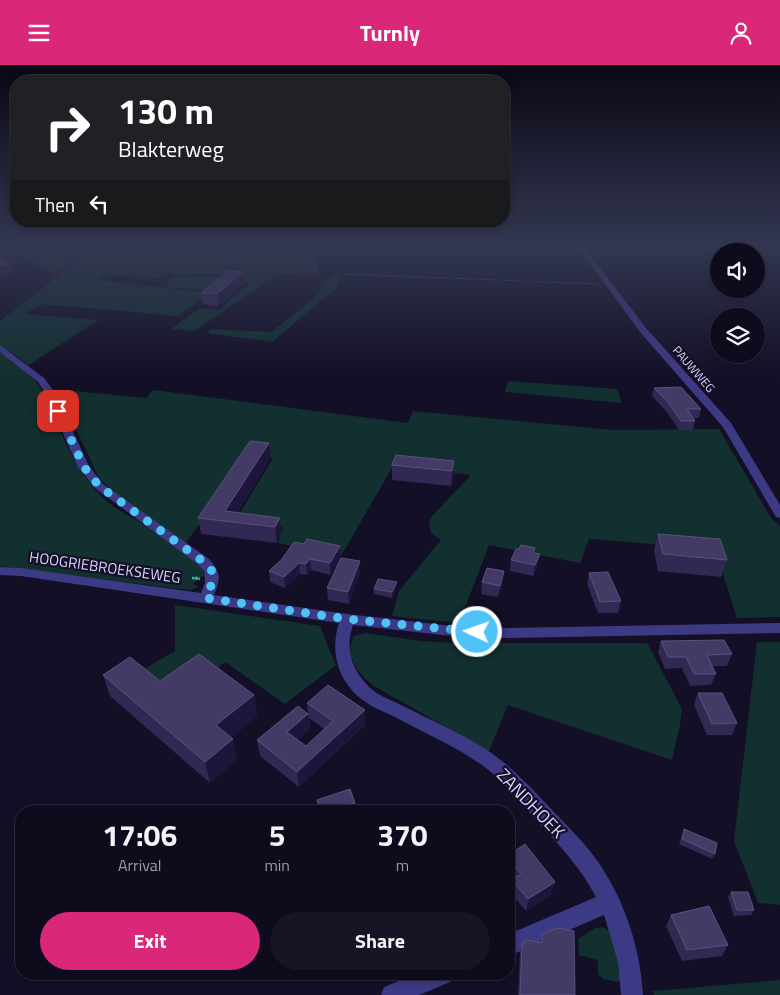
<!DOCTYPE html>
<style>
body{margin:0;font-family:"Titillium Web",sans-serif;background:#171425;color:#f1f3f6;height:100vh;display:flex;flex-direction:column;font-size:19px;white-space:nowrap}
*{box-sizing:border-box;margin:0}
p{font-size:16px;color:#9b9ba3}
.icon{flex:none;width:28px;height:28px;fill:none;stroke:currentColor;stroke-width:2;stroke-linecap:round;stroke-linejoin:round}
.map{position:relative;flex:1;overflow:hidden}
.side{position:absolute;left:15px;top:740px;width:500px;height:175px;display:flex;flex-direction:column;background:#0e0b1c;border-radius:20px;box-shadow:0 2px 8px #0003,0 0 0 1px #2e2b3b}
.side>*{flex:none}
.hud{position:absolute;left:10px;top:10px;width:500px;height:152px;border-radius:20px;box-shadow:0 2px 8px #0003,0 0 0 1px #2e2b3b;background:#202124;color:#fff;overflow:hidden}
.fabs{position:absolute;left:710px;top:178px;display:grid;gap:10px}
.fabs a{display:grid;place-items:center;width:55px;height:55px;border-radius:50%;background:#0e0b1c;box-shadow:0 2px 8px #0003,0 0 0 1px #2e2b3b;font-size:25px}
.pin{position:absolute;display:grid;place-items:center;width:42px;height:42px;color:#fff;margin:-21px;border-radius:10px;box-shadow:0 2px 8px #0006}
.me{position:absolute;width:55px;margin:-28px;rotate:273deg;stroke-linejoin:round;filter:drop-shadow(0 0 4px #0008)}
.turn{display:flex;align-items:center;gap:18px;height:105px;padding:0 25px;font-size:22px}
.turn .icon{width:65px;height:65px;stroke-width:2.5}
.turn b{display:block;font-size:35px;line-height:42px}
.then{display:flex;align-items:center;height:48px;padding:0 25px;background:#0003;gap:10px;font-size:19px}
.eta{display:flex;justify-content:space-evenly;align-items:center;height:85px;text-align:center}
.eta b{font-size:30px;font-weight:700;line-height:35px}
.action{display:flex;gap:10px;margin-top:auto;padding:10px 25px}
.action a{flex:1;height:58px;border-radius:30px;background:#db2777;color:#fff;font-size:20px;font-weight:700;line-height:58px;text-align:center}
.action a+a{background:#171425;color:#f1f3f6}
header{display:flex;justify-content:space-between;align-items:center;height:65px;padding:0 25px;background:#db2777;color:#fff;font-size:22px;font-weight:700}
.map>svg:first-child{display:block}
</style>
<header><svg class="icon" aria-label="menu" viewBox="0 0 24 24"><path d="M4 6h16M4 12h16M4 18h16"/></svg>Turnly<svg class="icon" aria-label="person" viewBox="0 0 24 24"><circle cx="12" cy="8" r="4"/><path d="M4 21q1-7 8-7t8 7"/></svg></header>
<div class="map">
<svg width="780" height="930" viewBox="0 0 780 930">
<rect width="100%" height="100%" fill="#130f26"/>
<path fill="#12302f" d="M108,182H317L318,208L277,209L195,266L171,264L200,243L219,245L251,217L233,215L239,209H168L162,213L105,210L97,215L202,227L206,231L178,251L42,239L25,249L98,255L29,300L0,280V256L76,197L72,196L56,209L34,198L29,192L34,184H110Z
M335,209H343L336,223L272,277L207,268L211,264L271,267L313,234L328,214Z
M228,211L212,226L165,222L172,212Z
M0,286C14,295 26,305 37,318C46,330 52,346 57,359C69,386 82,413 103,433C128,456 199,482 207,512L202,511L193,519L199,522L190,525L180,524L0,501Z
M508,316L617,324L622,338L505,327Z
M53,324L146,333L153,325L408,358L413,346L613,365L719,364L771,453L780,461V552L737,553L715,484L589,474L580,498L489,480L459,558L392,551L399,526L441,475L431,468L429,457L433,450L471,410L393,401L341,491L278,478L283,462L235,456L273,393L249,389L186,478L120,433L99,413L70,352Z
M175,540L320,561L336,600L285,639L225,597L204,613L171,630L137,608L175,586Z
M365,568L421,576L454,578H647L682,644L680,660L672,695L508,640L489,686L374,621C359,609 343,591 354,571Z
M757,577H780V840L758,838L734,776Z
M603,862L613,868L624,912L617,917L603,914L598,909V895L579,890L578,874L595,863Z
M780,915V930H654L653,926Z"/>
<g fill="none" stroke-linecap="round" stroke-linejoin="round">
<path stroke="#2fb8b0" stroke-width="1" stroke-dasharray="1 2" stroke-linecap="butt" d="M345,209L598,219"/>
<path stroke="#2fb8b0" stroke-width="2.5" stroke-dasharray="2.5 4" stroke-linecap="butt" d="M192,513L200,514"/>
<path stroke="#2fb8b0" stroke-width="3" stroke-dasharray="3 4.5" stroke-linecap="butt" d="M195,513L200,514"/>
<path fill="#3d3a85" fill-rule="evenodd" d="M578,182H584L646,263L731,358L780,440V453L776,452L723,362L640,267Z
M0,280L44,313L55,328L89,401L103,419L209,494C221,508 221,513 214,530L347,549L461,562L508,563L780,558V568L508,573L461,572L353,560C345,583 351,604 369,622C377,630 391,635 401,640C427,653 454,665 479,680C508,697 529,721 552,745C566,760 581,774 593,790C623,830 640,880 643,930H621L618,897L604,850L509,891V869L596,832C581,803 560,781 539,758C522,739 506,719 486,703C458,682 424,668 393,651C382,646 370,641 360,633C337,614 330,585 339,558L21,511L0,510V502L21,503L201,528L205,518V507L199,500L95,423L78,402L45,328L38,317L0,287Z
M416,909H453L450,917L419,930H381L384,922Z"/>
</g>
<path fill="#312854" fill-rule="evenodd" d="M243,207L244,218L218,241L202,239L201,228Z
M654,323L701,344L699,353H693L695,356L693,365H679L666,346L652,331Z
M271,393L237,448L280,453L281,469L277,478L201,469L198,453Z
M454,396V412L451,421L392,415V400Z
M658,469L727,495L721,512L658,506L654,485Z
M534,488L538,500L533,511L510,506L511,495Z
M341,492L330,510L311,505L307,510L300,509L285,523L270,517L269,506L282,494Z
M360,508L349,539L328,535L327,523Z
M589,508L621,536L618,548H598L587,519Z
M397,517L396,523L392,533L374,529V524Z
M482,517L503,518L498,532L481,529Z
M661,576L732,589L727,601H712L716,609L711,620L690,621L682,603L665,604L658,587Z
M103,610L160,616L254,630L257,651L231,673L237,695L210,718L110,631Z
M698,628L737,658L732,670H707L694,640Z
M307,638L365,645V660L299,722L260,691L257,675L308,648ZM309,653L324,664L306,681L297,675L310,664Z
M317,735L355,738V746H318Z
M684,764L715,789L712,794L679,779Z
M509,790L552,829L526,846L510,827L512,815L514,814L509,808Z
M731,827L754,845L751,850L734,851L728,832Z
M671,850L728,880L722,891L682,896L666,861Z
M542,869L575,930H518L520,888L522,878H540Z"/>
<path fill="#1d163a" d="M11,182H35L36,184L16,188L17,191L0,195V185Z
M10,199L13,208L0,211V201Z
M243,207L244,218L218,241L217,229Z
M269,378L271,393L231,457L225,446Z
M454,396V412L451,421L452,406Z
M280,453L281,469L277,478L275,462Z
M340,481L341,492L330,510V498Z
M540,489L538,500L533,511L535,500Z
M310,494L311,505L307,510L306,499Z
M360,496V508L349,539L348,527Z
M299,498L300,509L285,523L284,512Z
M504,506L503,518L498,532L500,521Z
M397,517L396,523L392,533V527Z
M254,630L257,651L221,682L216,660Z
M365,645V660L299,722L297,707Z
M308,649L310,664L289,682L287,667Z
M233,674L237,695L210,718L205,697Z
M355,738V746H329Z
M555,817L552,829L526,846L528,834Z"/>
<path fill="#433a66" stroke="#5a527e" d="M0,182H11L0,185Z
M0,191L10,199L0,201Z
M228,206L243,207L217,229L201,228Z
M681,322L701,344H687L695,356H681L668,337L654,323Z
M250,376L269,378L225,446L280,453L275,462L198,453Z
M396,390L454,396L452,406L392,400Z
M658,469L720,474L727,495L663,489Z
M307,474L340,481L330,498L310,494L306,499L299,498L284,512L269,506L282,494L294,477L304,479Z
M521,480L535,483L533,488L540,489L535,500L511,495L516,484H519Z
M341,493L360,496L348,527L327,523Z
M487,503L504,506L500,521L482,517Z
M608,507L621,536L600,537L589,508Z
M378,514L397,517L392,527L374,524Z
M724,575L732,589L707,590L716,609H694L686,592H668L661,576Z
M199,589L254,630L216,660L233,674L205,697L103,610L130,592L160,616Z
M328,620L365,645L297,707L257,675L298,641L308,649L287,667L306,681L333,656L307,638Z
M698,628H722L737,658L712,659Z
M350,724L355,738L329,746H321L317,735Z
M684,764L717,778L715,789L682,774Z
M525,779L555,817L528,834L512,815L521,809L509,794V790Z
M731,827H748L754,845H737Z
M709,841L728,880L687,885L671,850Z
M557,863L574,866L575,930H520L522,878L527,875L542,878V869Z"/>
<linearGradient id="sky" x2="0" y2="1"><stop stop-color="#0a0815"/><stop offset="0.58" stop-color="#333752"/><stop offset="1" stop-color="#333752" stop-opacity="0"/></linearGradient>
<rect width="780" height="312" fill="url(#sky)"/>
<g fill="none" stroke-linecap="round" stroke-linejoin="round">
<path stroke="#4fc3f7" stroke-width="9" stroke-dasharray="0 16.2" d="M58,346L84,402L99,421L204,497L212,506V518L206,533L347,554L477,567"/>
</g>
<g text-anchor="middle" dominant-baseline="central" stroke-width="4.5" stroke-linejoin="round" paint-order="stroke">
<g font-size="12" fill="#d9d4ff" stroke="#130f26">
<text transform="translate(694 304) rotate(49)">PAUWWEG</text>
</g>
<g font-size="15" fill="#d9d4ff" stroke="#130f26">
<text transform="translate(105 502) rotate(8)">HOOGRIEBROEKSEWEG</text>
</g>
<g font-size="18" fill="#d9d4ff" stroke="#130f26">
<text transform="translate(531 738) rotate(46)">ZANDHOEK</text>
</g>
</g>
</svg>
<div class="fabs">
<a><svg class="icon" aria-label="sound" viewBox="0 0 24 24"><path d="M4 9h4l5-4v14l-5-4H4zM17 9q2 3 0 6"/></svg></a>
<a><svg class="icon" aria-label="layers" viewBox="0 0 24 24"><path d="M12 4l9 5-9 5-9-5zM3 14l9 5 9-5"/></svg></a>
</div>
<div class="pin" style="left:58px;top:346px;background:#d93025"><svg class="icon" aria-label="arrive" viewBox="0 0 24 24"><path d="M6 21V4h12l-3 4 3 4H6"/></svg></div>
<svg class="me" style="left:477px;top:567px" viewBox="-20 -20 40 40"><circle r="17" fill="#4fc3f7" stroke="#fff" stroke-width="3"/><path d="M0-11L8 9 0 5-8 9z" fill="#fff"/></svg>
<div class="hud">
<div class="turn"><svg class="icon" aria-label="right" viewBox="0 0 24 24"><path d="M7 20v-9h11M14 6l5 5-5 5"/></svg><div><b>130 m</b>Blakterweg</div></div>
<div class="then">Then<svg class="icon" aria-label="left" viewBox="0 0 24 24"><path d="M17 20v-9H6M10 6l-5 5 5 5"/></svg></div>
</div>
<section class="side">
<div class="eta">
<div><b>17:06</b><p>Arrival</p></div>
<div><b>5</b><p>min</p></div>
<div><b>370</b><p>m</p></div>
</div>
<div class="action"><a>Exit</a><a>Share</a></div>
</section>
</div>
